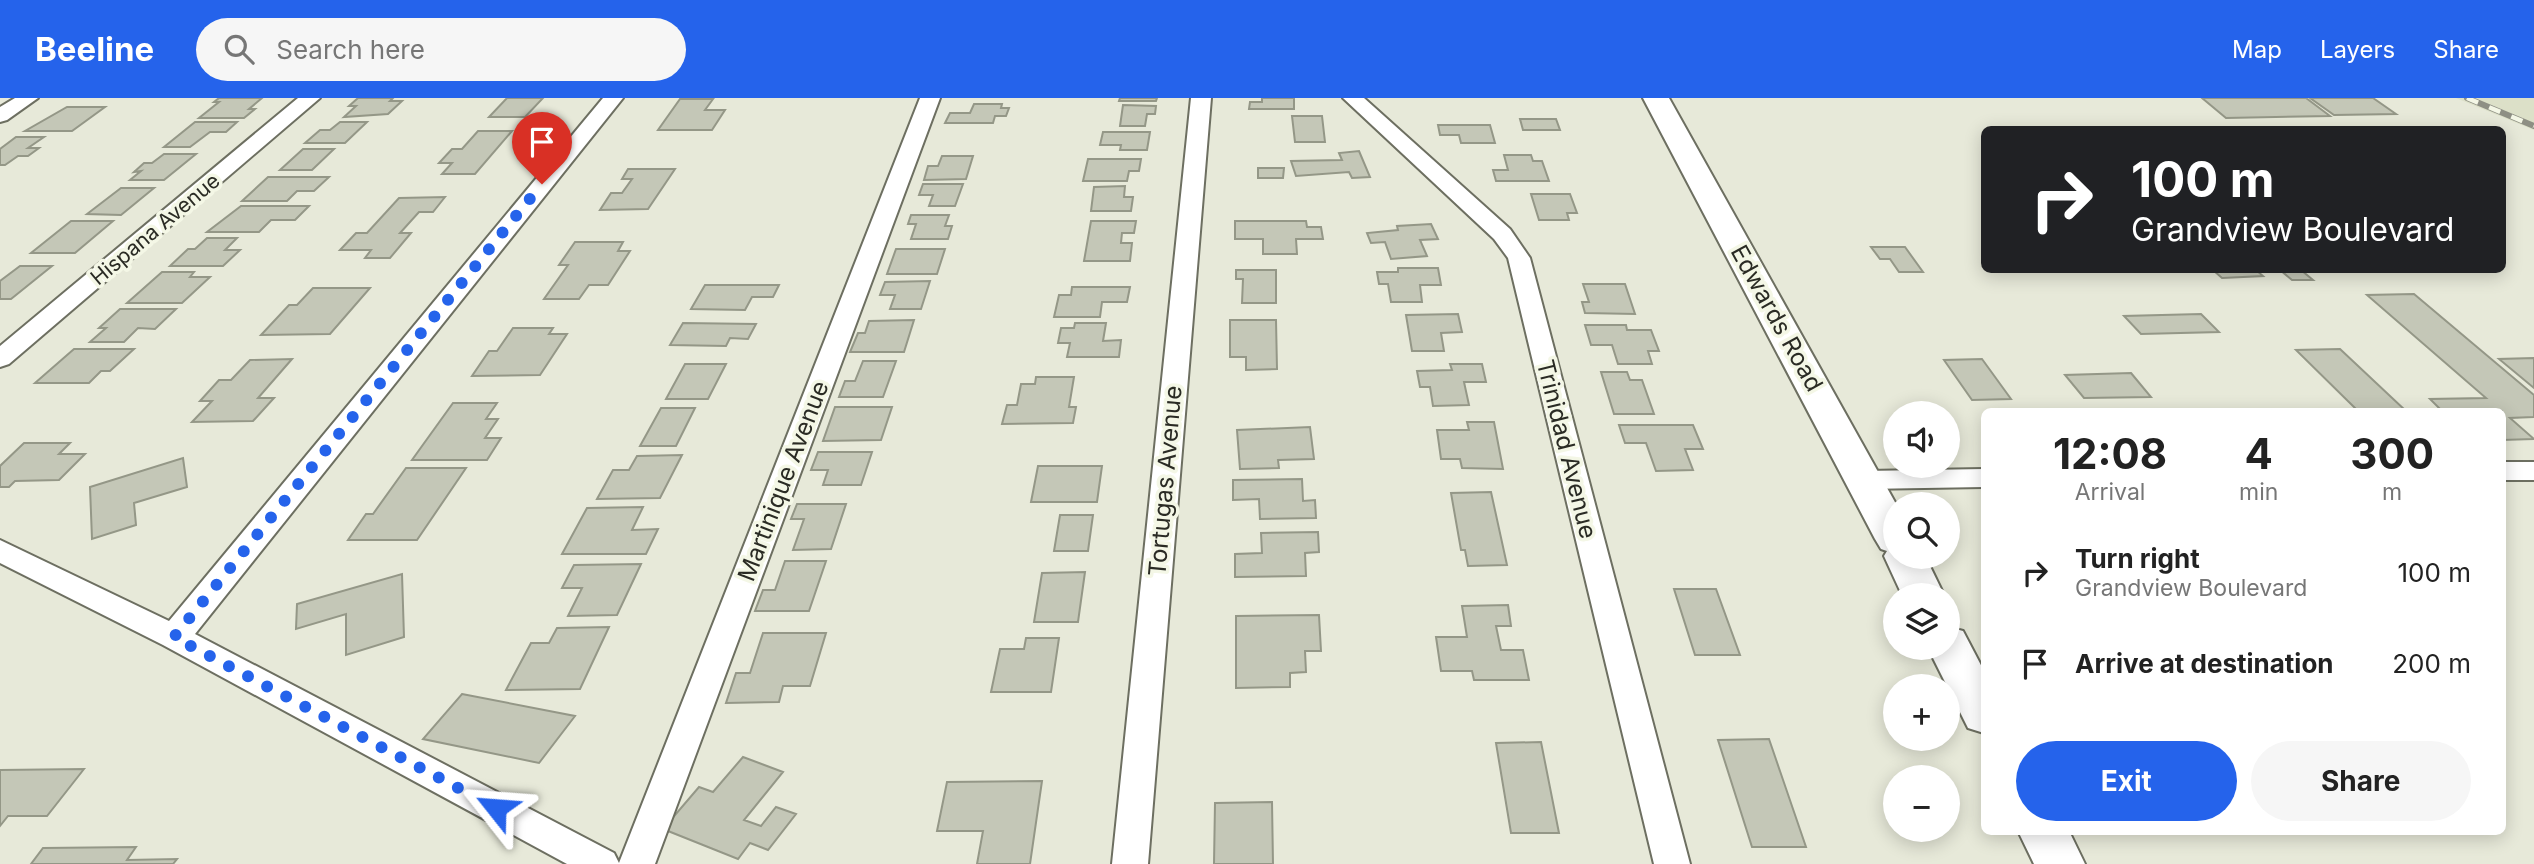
<!DOCTYPE html>
<meta charset="utf-8">
<style>
body{margin:0;font-family:Inter,sans-serif;background:#f6f6f6;color:#222;height:100vh;display:flex;flex-direction:column;font-size:26px;white-space:nowrap}
*{box-sizing:border-box;margin:0}
p{font-size:23px;color:#767676}
.icon{flex:none;width:38px;height:38px;fill:none;stroke:currentColor;stroke-width:2;stroke-linecap:round;stroke-linejoin:round}
.map{position:relative;flex:1;overflow:hidden}
.details{position:absolute;left:1981px;top:310px;width:525px;height:427px;display:flex;flex-direction:column;background:#fff;border-radius:10px;box-shadow:0 4px 18px #0003}
.details>*{flex:none}
.banner{position:absolute;left:1981px;top:28px;width:525px;height:147px;border-radius:10px;box-shadow:0 4px 18px #0003;background:#202124;color:#fff;overflow:hidden}
.tools{position:absolute;left:1883px;top:303px;display:grid;gap:14px}
.tools a{display:grid;place-items:center;width:77px;height:77px;border-radius:50%;background:#fff;box-shadow:0 4px 18px #0003;font-size:35px}
.pin{position:absolute;display:grid;place-items:center;width:60px;height:60px;color:#fff;margin:-72px -30px;border-radius:50% 50% 50% 0;rotate:-45deg;box-shadow:0 0 7px #0007}
.pin .icon{rotate:45deg}
.me{position:absolute;width:77px;margin:-38px;rotate:298deg;stroke-linejoin:round;filter:drop-shadow(0 0 5px #0008)}
.turn{display:flex;align-items:center;gap:24px;height:147px;padding:0 35px;font-size:32px}
.turn .icon{width:91px;height:91px;stroke-width:2.5}
.turn b{display:block;font-size:49px;line-height:60px}
.eta{display:flex;justify-content:space-evenly;align-items:center;height:119px;text-align:center}
.eta b{font-size:42px;font-weight:700;line-height:49px}
.primary-button{display:flex;gap:14px;margin-top:auto;padding:14px 35px}
.primary-button a{flex:1;height:80px;border-radius:42px;background:#2563eb;color:#fff;font-size:28px;font-weight:700;line-height:80px;text-align:center}
.primary-button a+a{background:#f6f6f6;color:#222}
ul{padding:0;list-style:none}
li{display:flex;align-items:center;gap:21px;height:91px;padding:0 35px}
li div{flex:1}
li b{display:block;font-size:26px}
li em{font-style:normal}
header{display:flex;align-items:center;gap:42px;box-sizing:border-box;height:98px;padding:0 35px;background:#2563eb;color:#fff}
header strong{font-size:33px}
nav{display:flex;gap:38px;margin-inline-start:auto;font-size:24px}
.search{width:490px;height:63px;background:#f6f6f6;display:flex;align-items:center;gap:18px;box-sizing:border-box;padding:0 24px;border-radius:38px;color:#767676;font-size:26px}
.map>svg:first-child{display:block}
</style>
<header>
<strong>Beeline</strong>
<div class="search"><svg class="icon" aria-label="search" viewBox="0 0 24 24"><circle cx="10" cy="10" r="6"/><path d="M15 15l6 6"/></svg>Search here</div>
<nav><a>Map</a><a>Layers</a><a>Share</a></nav>
</header>
<div class="map">
<svg width="2534" height="766" viewBox="0 0 2534 766">
<rect width="100%" height="100%" fill="#e7e9d9"/>
<path fill="#dce0c8" d="M2456,0H2534V32Z"/>
<path fill="#c4c7b7" stroke="#949787" stroke-width="2" d="M219,0H262L249,11H255L244,20H199L219,4H214Z
M358,0H393L390,3H402L388,16L344,19L356,8H349Z
M507,0H543L525,19H489Z
M1120,0H1157L1156,3H1119Z
M1262,0H1294V11H1249L1250,4H1262Z
M2202,0H2306L2330,18L2226,20Z
M2310,0H2373L2396,16L2334,17Z
M680,1H713L705,12H725L712,32H658Z
M974,6H1002L1001,10H1009L1006,18H995L993,25H945L950,15H970Z
M1123,7L1156,8L1155,16H1147L1145,28H1120Z
M67,9H105L72,33H25Z
M1292,18H1322L1325,44H1295Z
M1520,21H1556L1560,32H1523Z
M195,24H237L226,34H210L190,49H164Z
M340,24H367L345,45H305L320,32H330Z
M1438,27H1490L1495,45H1461L1459,37H1440Z
M478,33H512L475,76H442L452,65H439L452,51H462Z
M1103,34H1150L1147,52H1120L1121,47H1100Z
M16,39H44L28,50H39L28,58H18L5,67H0V51Z
M303,51H334L312,72H280Z
M1359,53L1370,79L1352,80L1349,74L1296,78L1291,63L1342,62L1339,55Z
M164,56H196L164,82H130L141,73L134,74L144,65H152Z
M1504,57H1531L1533,63H1542L1549,83H1496L1493,72H1508Z
M942,58H973L966,81L924,82L928,68H938Z
M1088,61H1141L1139,73H1129L1127,83H1083Z
M1258,70H1284L1283,80H1258Z
M628,71H675L648,111L600,112L611,95H622L632,81H622Z
M268,79H329L314,93H297L287,103H242Z
M923,86H963L955,108H929L933,97H919Z
M1125,88L1124,99H1133L1131,113H1091L1094,89Z
M121,90H154L121,117L87,116Z
M1531,96H1570L1577,115H1567L1569,122H1539Z
M445,99L433,114H419L400,135H411L390,160H365L371,152H340L356,135H367L399,100Z
M241,108H309L295,122H271L259,134H207Z
M911,117H949L945,128H952L948,141H911L916,126H908Z
M71,123H113L75,155H31Z
M1091,123H1136L1134,135H1122L1121,145H1132L1130,163H1084Z
M1235,123H1306L1307,129H1321L1323,141H1296L1297,156H1263V141H1235Z
M1431,126L1438,141L1420,142L1427,158L1391,161L1385,144L1371,145L1367,135L1398,132L1397,128Z
M207,140H237L225,152H240L223,168H170L188,151H195Z
M575,144H623L618,153H630L608,187H589L579,201H544L568,167H559Z
M1871,149H1905L1923,174H1899L1890,161H1880Z
M896,151H945L937,176H887Z
M20,168H52L11,201H0V183Z
M1398,170H1438L1441,187H1420L1422,204H1391L1388,186H1379L1377,174H1398Z
M1236,172H1276V205H1242L1243,181H1236Z
M2213,172H2256L2263,178L2222,180Z
M2280,172H2301L2313,182H2292Z
M162,174H194L190,179H210L182,205H127Z
M930,183L921,211H890L895,197H880L885,184Z
M1583,186H1625L1635,216L1585,215L1582,204H1589Z
M705,187H779L773,199H752L745,212L691,211Z
M1072,189H1130L1127,204H1102L1100,219H1054L1059,197H1071Z
M313,190H370L330,236L261,237L289,207H297Z
M2414,196L2534,297V319L2510,320L2534,341L2502,342V313H2442L2430,301L2486,300L2367,197Z
M120,211H176L155,231L138,230L124,244H90L106,230H99Z
M1458,216L1462,234L1441,235L1444,253H1412L1406,217Z
M2201,216L2219,234L2141,236L2124,218Z
M914,222L904,254H850L858,235H865L869,223Z
M1230,222H1276L1277,271L1246,272V259H1230Z
M683,225L756,226L748,241L730,240L726,248L670,247Z
M1075,225H1106L1103,243L1121,242L1119,259H1067L1070,245H1058L1061,230H1074Z
M1585,227H1626L1627,232H1651L1659,253H1648L1652,266H1618L1612,247H1591Z
M513,230H553L549,236H567L540,277L472,278L489,253H497Z
M74,251H134L110,273H101L89,285H35Z
M2340,251L2406,313H2358L2296,252Z
M2534,260V290L2499,261Z
M292,261L258,300H274L253,323L192,324L212,303H200L219,282H231L250,262Z
M1982,261L2011,301L1972,302L1944,262Z
M863,263H896L883,299H839L845,283H855Z
M685,266H726L708,301H666Z
M1450,266H1482L1486,284H1464L1469,307L1433,308L1430,289H1420L1417,273L1452,272Z
M1601,274H1627L1630,282H1642L1654,316H1614Z
M2131,275L2151,299L2084,300L2065,277Z
M1036,279H1074L1069,309H1076L1073,325L1002,326L1007,307H1017L1021,286H1035Z
M453,305H497L486,321H498L485,340H501L487,362H412Z
M835,309H892L881,342L823,343Z
M661,310H695L676,348H640Z
M1467,324H1494L1503,371L1462,370L1460,361H1441L1437,332H1469Z
M1619,327H1693L1703,351H1685L1693,372L1656,373L1646,345H1625Z
M1310,329L1314,361L1278,362L1279,370L1240,371L1237,332Z
M24,345H70L59,356H85L59,382L15,383L9,389H0V368Z
M818,354H872L861,387H823L828,372H811Z
M682,357L660,400L597,401L613,372H629L637,358Z
M183,360L187,389L134,405L136,427L92,441L90,389Z
M1038,368H1102L1097,404H1031Z
M406,370H466L417,442H348L366,416H373Z
M1302,381L1303,403L1315,402L1316,420L1260,421L1259,401L1233,402V382Z
M1491,394L1507,467L1468,468L1465,452H1461L1451,395Z
M797,406H846L831,451L793,452L804,421H791Z
M643,409L632,432L658,431L646,456H562L587,410Z
M1060,417H1093L1088,453H1054Z
M1318,434L1319,454L1305,455L1306,478L1235,479V456L1262,455L1261,435Z
M785,463H826L809,513H755L763,492H775Z
M641,466L617,517L568,518L582,490H562L574,467Z
M1085,474L1078,524H1034L1042,475Z
M402,476L404,539L346,557V516L296,531L297,506Z
M1674,491H1716L1740,557H1695Z
M1508,507L1511,528H1496L1501,552H1523L1529,582H1474L1472,573H1441L1436,539H1467L1462,508Z
M1319,517L1321,553H1305L1306,574L1290,575V589L1236,590V518Z
M609,529L580,591L506,592L531,545H549L557,530Z
M763,535H826L810,588H783L779,604L726,605L736,575H750Z
M1026,540H1059L1051,594H991L1000,551H1024Z
M462,596L575,618L539,665L423,641Z
M1769,641L1806,749H1752L1718,642Z
M1541,644L1559,735H1511L1496,645Z
M743,659L783,674L744,722L761,728L776,709L796,716L768,752L750,745L738,761L663,731L699,689L713,694Z
M84,671L47,718H8L0,728V672Z
M1042,683L1030,766H977L983,733H937L947,684Z
M1272,704L1273,766H1214L1215,705Z
M136,749L127,762L177,761L173,766H31L43,750Z"/>
<g fill="none" stroke-linecap="round" stroke-linejoin="round">
<defs>
<path id="street" d="M15,0H38L7,22L0,24V9Z
M298,0H320L9,266L0,269V248Z
M603,0H623L195,536L614,755L619,765L920,0H940L655,766H567L163,547L0,465V442L169,523Z
M1191,0H1211L1148,766H1112Z
M1343,0H1364L1510,131L1530,160L1690,766H1654L1508,160L1494,141Z
M2502,364H2534V382H2502Z
M1984,371V389L1865,391L1855,388L1851,382L1855,376L1865,373Z"/>
<path id="secondary" d="M1643,0H1669L1896,406L1895,458H1925L1944,497H1902L1884,458L1887,453L1881,451L1875,441Z
M1948,529L1963,533L1984,573V635L1968,630L1928,550H1948Z
M2018,733H2069L2085,766H2034Z"/>
</defs>
<use href="#street" stroke="#6d6f61" stroke-width="4"/>
<use href="#secondary" stroke="#6d6f61" stroke-width="4"/>
<use href="#street" fill="#fff" fill-rule="evenodd"/>
<use href="#secondary" fill="#fff" fill-rule="evenodd"/>
<defs>
<path id="rail" d="M2467,0L2534,28"/>
</defs>
<use href="#rail" stroke="#8e8f84" stroke-width="6"/>
<use href="#rail" stroke="#f4f7e6" stroke-width="4.5" stroke-dasharray="12" stroke-linecap="butt"/>
</g>
<g fill="none" stroke-linecap="round" stroke-linejoin="round">
<path stroke="#2563eb" stroke-width="12" stroke-dasharray="0 21.6" d="M496,710L174,539L542,86"/>
</g>
<g text-anchor="middle" dominant-baseline="central" stroke-width="7" stroke-linejoin="round" paint-order="stroke">
<g font-size="21" fill="#2a2b24" stroke="#f4f7e6">
<text transform="translate(155 131) rotate(-40)">Hispana Avenue</text>
</g>
<g font-size="24" fill="#2a2b24" stroke="#f4f7e6">
<text transform="translate(1777 220) rotate(61)">Edwards Road</text>
<text transform="translate(1567 351) rotate(76)">Trinidad Avenue</text>
<text transform="translate(783 383) rotate(-69)">Martinique Avenue</text>
<text transform="translate(1165 383) rotate(-85)">Tortugas Avenue</text>
</g>
</g>
</svg>
<div class="tools">
<a><svg class="icon" aria-label="sound" viewBox="0 0 24 24"><path d="M4 9h4l5-4v14l-5-4H4zM17 9q2 3 0 6"/></svg></a>
<a><svg class="icon" aria-label="search" viewBox="0 0 24 24"><circle cx="10" cy="10" r="6"/><path d="M15 15l6 6"/></svg></a>
<a><svg class="icon" aria-label="layers" viewBox="0 0 24 24"><path d="M12 4l9 5-9 5-9-5zM3 14l9 5 9-5"/></svg></a>
<a>+</a>
<a>−</a>
</div>
<div class="pin" style="left:542px;top:86px;background:#d93025"><svg class="icon" aria-label="arrive" viewBox="0 0 24 24"><path d="M6 21V4h12l-3 4 3 4H6"/></svg></div>
<svg class="me" style="left:496px;top:710px" viewBox="-20 -20 40 40"><path d="M0-17L14 15 0 8-14 15z" fill="#2563eb" stroke="#fff" stroke-width="4"/></svg>
<div class="banner">
<div class="turn"><svg class="icon" aria-label="right" viewBox="0 0 24 24"><path d="M7 20v-9h11M14 6l5 5-5 5"/></svg><div><b>100 m</b>Grandview Boulevard</div></div>
</div>
<section class="details">
<div class="eta">
<div><b>12:08</b><p>Arrival</p></div>
<div><b>4</b><p>min</p></div>
<div><b>300</b><p>m</p></div>
</div>
<ul>
<li><svg class="icon" aria-label="right" viewBox="0 0 24 24"><path d="M7 20v-9h11M14 6l5 5-5 5"/></svg><div><b>Turn right</b><p>Grandview Boulevard</p></div><em>100 m</em></li>
<li><svg class="icon" aria-label="arrive" viewBox="0 0 24 24"><path d="M6 21V4h12l-3 4 3 4H6"/></svg><div><b>Arrive at destination</b></div><em>200 m</em></li>
</ul>
<div class="primary-button"><a>Exit</a><a>Share</a></div>
</section>
</div>
